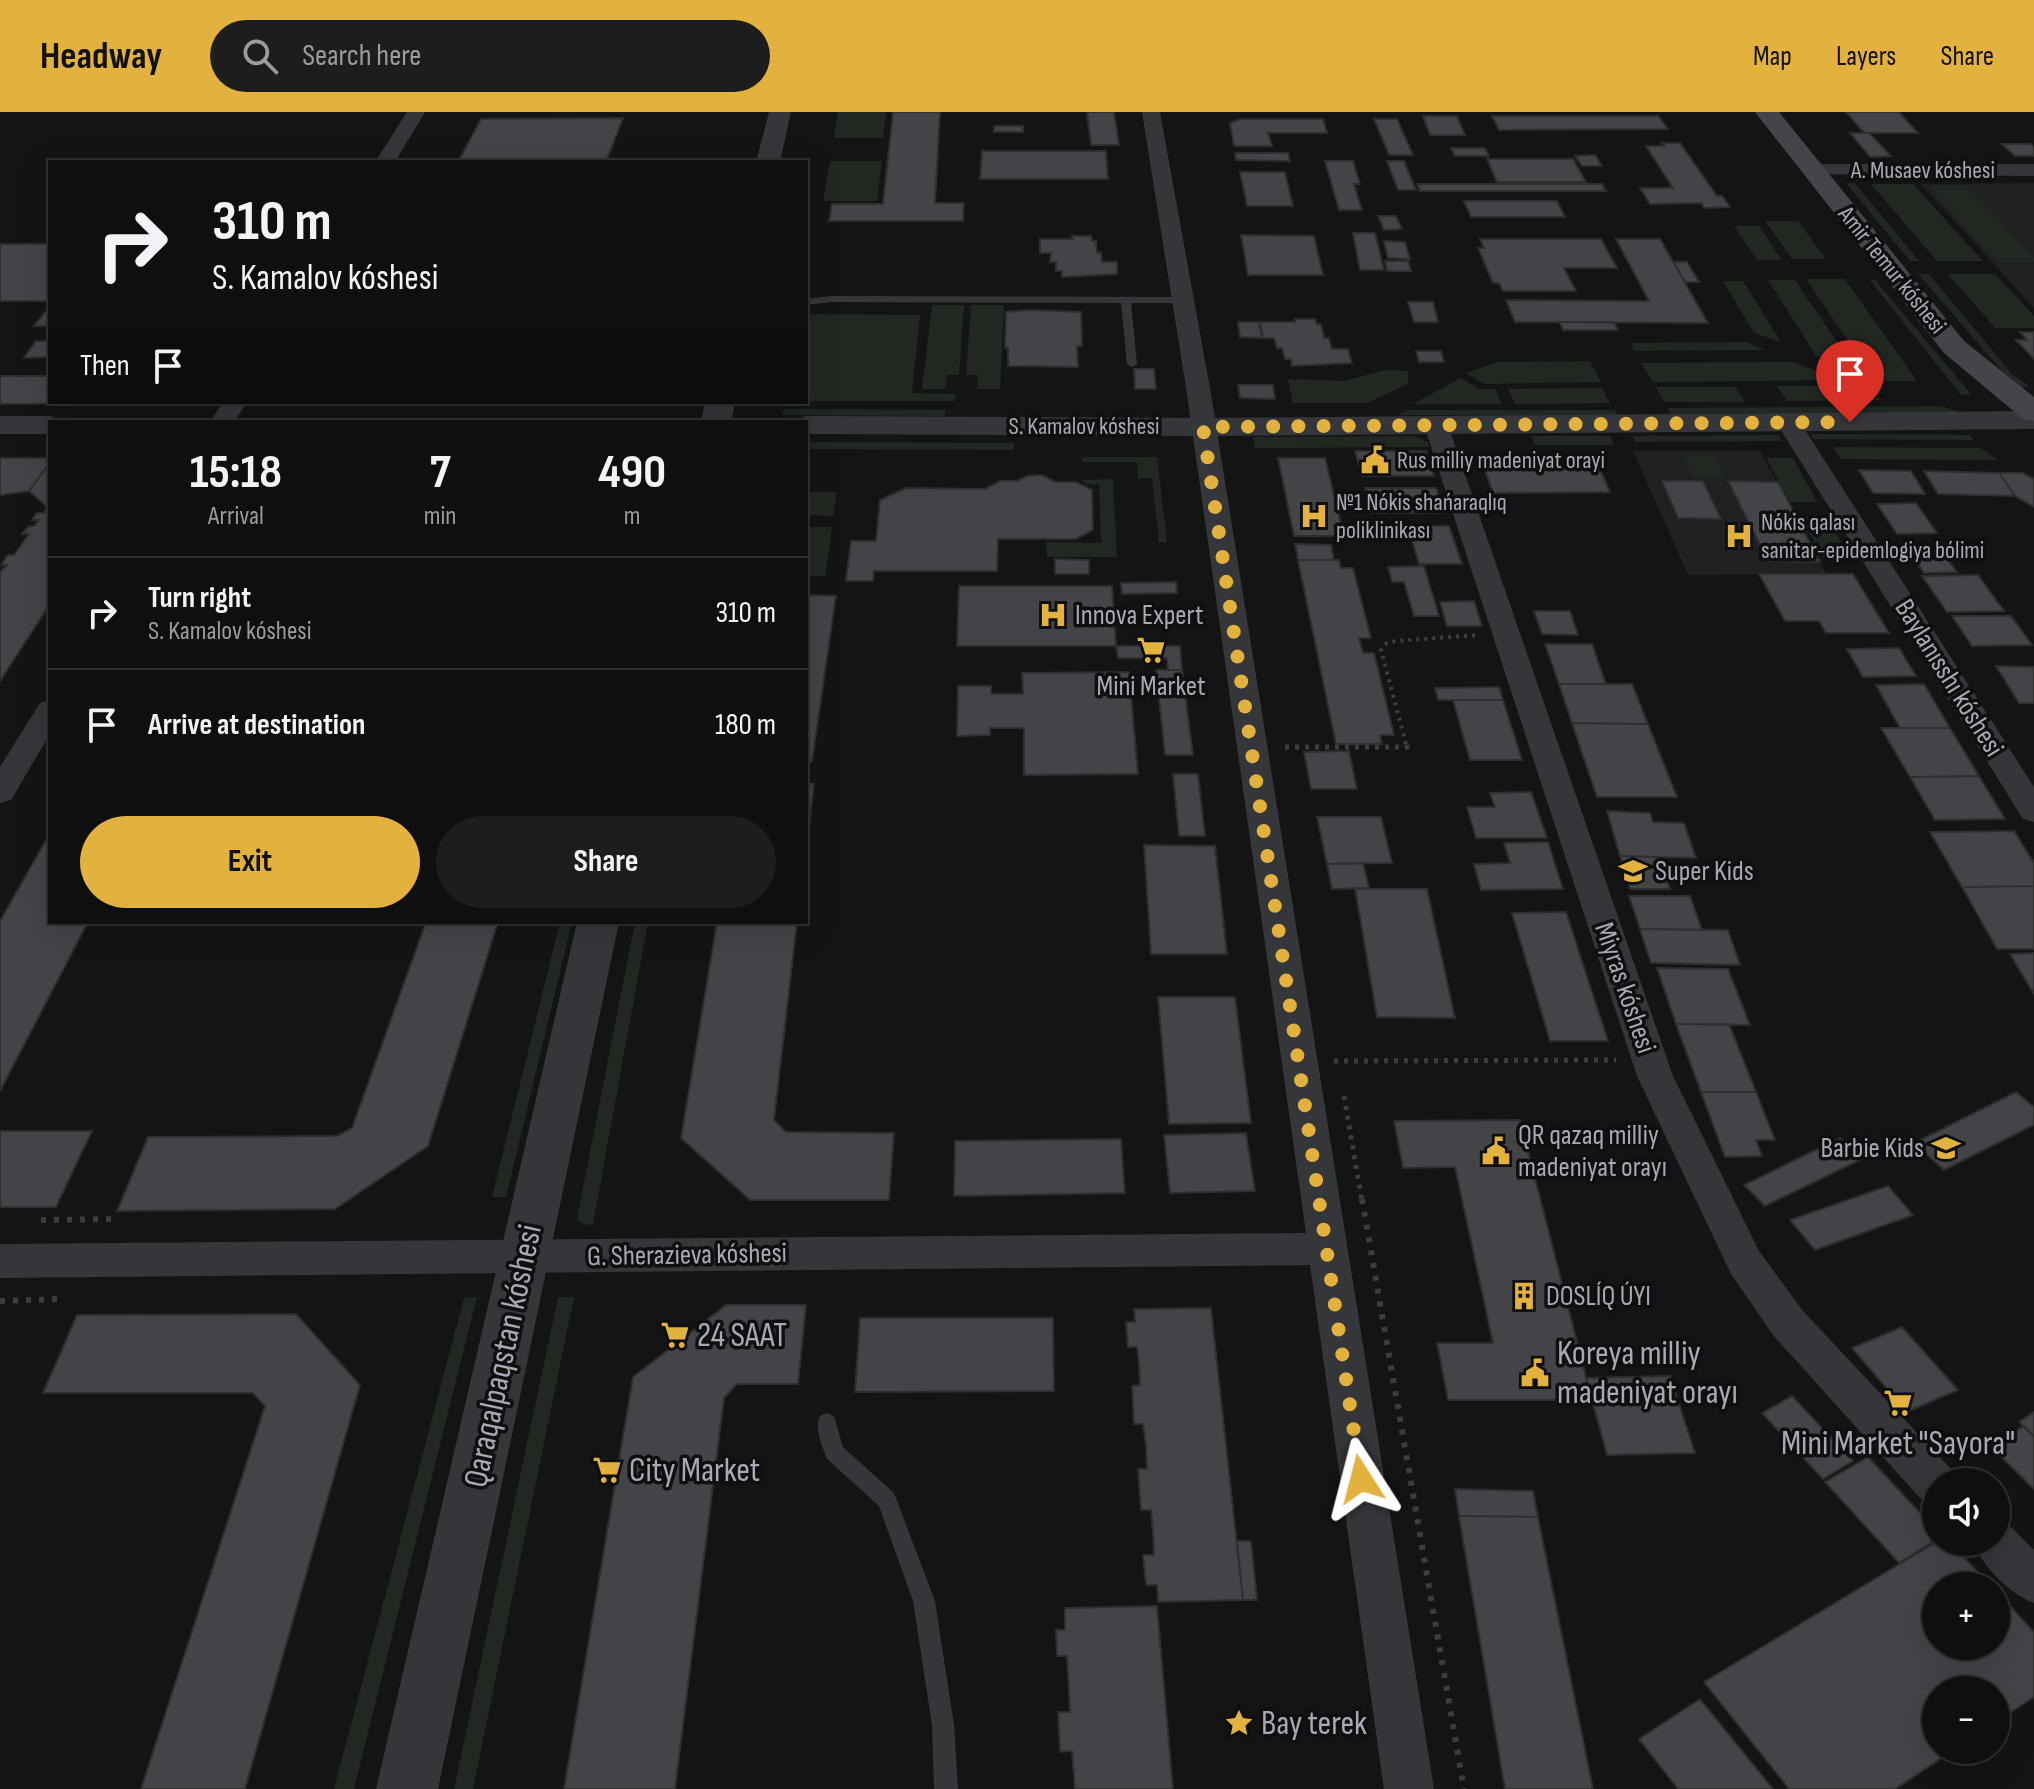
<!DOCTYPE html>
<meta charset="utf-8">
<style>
body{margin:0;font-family:"Sofia Sans Condensed",sans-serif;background:#1d1d1e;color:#f1f3f6;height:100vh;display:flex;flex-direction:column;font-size:30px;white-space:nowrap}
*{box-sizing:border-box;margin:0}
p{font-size:26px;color:#9b9c9f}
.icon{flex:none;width:44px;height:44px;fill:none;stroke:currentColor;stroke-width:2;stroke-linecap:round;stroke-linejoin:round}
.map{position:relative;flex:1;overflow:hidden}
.sheet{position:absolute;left:48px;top:308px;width:760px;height:504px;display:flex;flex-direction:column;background:#0f0f10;border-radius:0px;box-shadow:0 8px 32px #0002,0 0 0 2px #2f2f30}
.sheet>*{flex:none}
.guide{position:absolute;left:48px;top:48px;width:760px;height:244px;border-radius:0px;box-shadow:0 8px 32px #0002,0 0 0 2px #2f2f30;background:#0f0f10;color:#f1f3f6;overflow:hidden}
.fabs{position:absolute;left:1922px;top:1356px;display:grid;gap:16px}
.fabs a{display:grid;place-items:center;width:88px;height:88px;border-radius:50%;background:#0f0f10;box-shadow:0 8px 32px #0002,0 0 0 2px #2f2f30;font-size:40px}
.pin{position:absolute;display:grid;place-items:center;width:68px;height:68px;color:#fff;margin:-82px -34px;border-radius:50% 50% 50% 0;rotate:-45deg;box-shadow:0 0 8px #0007}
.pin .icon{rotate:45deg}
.me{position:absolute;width:88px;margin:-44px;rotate:351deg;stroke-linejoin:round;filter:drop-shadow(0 0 6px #0008)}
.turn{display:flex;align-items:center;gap:28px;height:168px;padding:0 32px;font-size:36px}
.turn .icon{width:104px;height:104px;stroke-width:2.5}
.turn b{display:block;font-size:56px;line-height:68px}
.then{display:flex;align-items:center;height:76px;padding:0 32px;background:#0003;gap:16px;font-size:30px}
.eta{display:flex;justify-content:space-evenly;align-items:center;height:136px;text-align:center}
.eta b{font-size:48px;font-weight:700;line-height:56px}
.cta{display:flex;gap:16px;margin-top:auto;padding:16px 32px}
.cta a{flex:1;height:92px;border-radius:48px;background:#e3b13e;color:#111;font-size:32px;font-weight:700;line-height:92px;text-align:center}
.cta a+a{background:#1d1d1e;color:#f1f3f6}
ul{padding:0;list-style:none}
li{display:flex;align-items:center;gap:24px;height:112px;padding:0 32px;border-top:2px solid #2f2f30}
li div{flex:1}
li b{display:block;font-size:30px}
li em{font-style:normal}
header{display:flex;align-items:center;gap:48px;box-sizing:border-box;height:112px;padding:0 40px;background:#e3b13e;color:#111}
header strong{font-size:38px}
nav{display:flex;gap:44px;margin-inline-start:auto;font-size:28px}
.search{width:560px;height:72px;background:#1d1d1e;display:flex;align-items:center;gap:20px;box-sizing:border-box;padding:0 28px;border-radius:44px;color:#9b9c9f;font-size:30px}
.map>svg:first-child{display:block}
</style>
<header>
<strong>Headway</strong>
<div class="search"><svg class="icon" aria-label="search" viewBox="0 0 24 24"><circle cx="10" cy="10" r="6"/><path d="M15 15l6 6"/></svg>Search here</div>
<nav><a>Map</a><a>Layers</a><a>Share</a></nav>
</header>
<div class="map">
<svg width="2034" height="1677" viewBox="0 0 2034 1677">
<rect width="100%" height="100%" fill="#141415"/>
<path fill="#202022" d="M2034,71V196L1921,72Z
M1633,339H1760L1826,462L1688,463Z"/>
<path fill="#202821" d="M838,0H886L883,26H834Z
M830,49H882L877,89H823Z
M1846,71H1855L1919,149H1910Z
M1871,72H1913L1983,149H1937Z
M1928,74H1967L2034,145V150H1997Z
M1765,109H1798L1826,147H1792Z
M1734,114H1759L1782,148H1757Z
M1918,162H1929L2011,261L2029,274L2022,276L2004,261Z
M1948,162H1995L2034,204V216H1995Z
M1806,167H1845L1917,269H1875Z
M1869,167L1875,168L1971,282L1961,283Z
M1768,168H1795L1856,258L1816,244Z
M1723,169H1743L1781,230L1754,221Z
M932,193H964L959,263H947L945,277H922Z
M971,193H1004L1000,277H977L978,263H966Z
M806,202L920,203L912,281L955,282V289H806Z
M1746,230L1765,238L1634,239L1630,231Z
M1590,249L1601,270L1484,272L1466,261L1498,250Z
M1793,250L1842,268L1653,270L1641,251Z
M1385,258L1408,259V272L1367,291H1293L1288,267L1344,269Z
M1461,266L1479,277H1496L1502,292H1413Z
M1777,274H1851L1883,288L1787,289Z
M1656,275H1735L1745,290H1664Z
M1602,276L1610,291L1515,292L1508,277Z
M1941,294L1960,300L1671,302L1668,296Z
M784,297L945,298V304L782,303Z
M1408,298H1615L1618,304L1396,303Z
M1810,322L1970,323L1974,328L1813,327Z
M1778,323L1782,329L1635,330L1632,324Z
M1415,324L1428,330L1429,335L1255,336L1253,325Z
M1532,324H1610L1614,333H1535Z
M806,330L1014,331V338L806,337Z
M1833,335L1981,336L1998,348L1840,347Z
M1683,344H1715L1726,366L1693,365Z
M1082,345H1157L1167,430H1159L1152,366H1138L1137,350H1082Z
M1766,346H1793L1817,390H1790Z
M1113,367L1117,445H1047L1046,430L1101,431L1099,373L1086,372L1082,368Z
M806,380H837L833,404L806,403Z
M1800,404L1826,405L1849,443L1823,446Z
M806,415H832L825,464H806Z
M560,810H572L506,1085H492Z
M635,810H648L593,1112L586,1113L577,1107Z
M477,1185L354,1677H334L464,1186Z
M558,1185H574L473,1677H454Z"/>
<path fill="#434448" stroke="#2e2e31" stroke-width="2" d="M893,0H940L935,91H964L963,109H829L832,92H883Z
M1087,0H1114L1119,33H1091Z
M1846,0H1899L1918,21H1864Z
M1423,4H1457L1465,23H1430Z
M1492,4H1658L1668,17L1499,18Z
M623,6L606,50H458L481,7Z
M1241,7H1323L1327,21H1268L1272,34H1234L1230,11Z
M1374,7H1397L1413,43H1389Z
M994,14H1023V20H994Z
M1850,21H1869L1891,44L1870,45Z
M1662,31H1680L1717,84H1722L1730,95L1704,96L1701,91L1650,92L1640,76H1673L1646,34H1665Z
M2002,32H2030L2034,35V44H2015Z
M1451,36H1485L1489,44H1455Z
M982,39H1106L1108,67H980Z
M1235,41H1288L1290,49L1236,48Z
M1595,43L1602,54H1582L1575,44Z
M1487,47H1573L1586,70H1497Z
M1325,49H1353L1360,72H1354L1362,98H1339Z
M1387,49H1404L1416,78H1398Z
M1240,60H1285L1293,94H1247Z
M1417,72H1602L1606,79H1420Z
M1464,89H1557L1565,105H1471Z
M1378,104H1396L1402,117L1384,118Z
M1353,121H1375L1384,158H1360Z
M1241,123L1314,124L1323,163H1248Z
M1072,124H1091L1092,129H1096L1097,141L1101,140L1102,150H1117V162L1062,165V159H1056V150H1050L1051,141H1040V127H1073Z
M1480,127H1601L1617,156H1564L1576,179H1503L1499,171H1493L1478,136H1484Z
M1616,127H1660L1708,211L1515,210L1506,188L1649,189Z
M1384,129L1405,130L1410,147L1388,146Z
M0,132H50V189H0Z
M1385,149H1408L1411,159H1387Z
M1674,150H1687L1699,170H1685Z
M1408,190H1433L1438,210H1414Z
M1029,198L1081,200L1082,234H1077L1078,255L1008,254V236H1005L1006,200Z
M46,199H50V214H34Z
M1295,207H1315L1317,212H1321L1324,226H1329L1332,237H1348L1352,251L1292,254L1291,247H1285L1282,236H1277L1274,226H1263L1260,210H1295Z
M1238,210H1259L1262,226L1240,225Z
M1560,210H1614L1618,218H1563Z
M2020,220H2034V247L2016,228H2027Z
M36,229H50V238L45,245L24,246Z
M1416,239H1441L1444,250H1419Z
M1134,257H1154L1156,277H1135Z
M0,264H50V290H185L0,292Z
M1238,273H1273L1275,287L1240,286Z
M1355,339H1426L1434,364H1362Z
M0,346H50V350L29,379L0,383Z
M1278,346H1325L1344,424H1294Z
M50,350V492L0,569V460L7,453H1L8,443H14L29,422H22L28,415L34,414L39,408H32L37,401H44L47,395L29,379Z
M1484,355H1599L1610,380L1493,381Z
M1859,358L1911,359L1925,382L1873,381Z
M1924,359L1999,361L2015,384L1938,382Z
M1999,361H2023L2034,367V395L2015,384Z
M1041,363L1056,370H1076L1092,378L1093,418L1076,427H998L997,459H874L873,469H846L851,429H876L880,388L906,376L985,377L1000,369H1017L1027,364Z
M1662,369H1703L1721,407L1678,406Z
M1728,369L1778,370L1820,450L1768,449Z
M1365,376H1436L1445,401H1372Z
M1916,391L1937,421L1897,422L1877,392Z
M1408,414H1449L1462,452H1419Z
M1295,432L1331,433L1334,448H1298Z
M1944,443L1957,460L1924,461L1912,444Z
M1055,447L1089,448V462H1055Z
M1298,448H1339L1341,456H1353L1371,526H1359L1363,541H1374L1394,623H1380L1382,632H1336Z
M1424,454L1439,504H1414L1404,470H1392L1388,455Z
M1759,462H1853L1889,521H1826L1819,509H1785Z
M1978,463L2004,499L1947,500L1922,464Z
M1176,470L1177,481L1122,482L1121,471Z
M959,474H1112L1116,534H957Z
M806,483L836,484L812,650H806Z
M1474,489L1482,514H1447L1440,490Z
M1534,499H1570L1578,523L1542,522Z
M1952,504H2011L2032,533L1972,534Z
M1545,532H1592L1606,572H1559Z
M1116,534H1180L1182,558H1168L1167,546H1118Z
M1899,536L1916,564L1863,565L1847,537Z
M1996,554L2034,555V591H2019Z
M1156,558H1182L1193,643H1165Z
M1129,560L1138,662L1024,663V616H990V623L957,624L958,574H991V582H1023L1022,561Z
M1559,572H1632L1648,612L1572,611Z
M1924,572L1950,616H1900L1876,573Z
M1499,575L1503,588H1438L1435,576Z
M1453,588H1503L1522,648H1470Z
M1572,611L1648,612L1677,685H1597Z
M1881,616H1950L1979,664L1910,665Z
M1349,639L1357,677H1311L1304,640Z
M1173,662H1198L1205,724H1179Z
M1979,664L2005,707L1935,708L1910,665Z
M806,672H814L806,738Z
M1531,680L1547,726H1476L1467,695H1495L1490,681Z
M1607,699L1650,701L1653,710L1684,711L1696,746L1620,744Z
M1317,705H1381L1392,751L1327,752Z
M2014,719L2034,751V774L1962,775L1930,720Z
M50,721V810H88L0,979V809Z
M1548,730L1563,777L1481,778L1474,752L1510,751L1504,731Z
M1144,733L1215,734L1227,842H1151Z
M1620,744L1658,745L1670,777H1630Z
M1363,751L1369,776L1332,777L1327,752Z
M2034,774V837H1997L1962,775Z
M1355,777H1427L1455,906L1377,905Z
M1629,784H1690L1702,818L1640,817Z
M1566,800L1608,929H1550L1512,801Z
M426,810H498L428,1034L335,1097L117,1099L148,1025L337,1024L352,1016Z
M717,810H797L774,1008L786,1020L894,1021L889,1088H750L681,1026Z
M1640,817L1728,818L1740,853L1651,851Z
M2034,841V882L2010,842Z
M1657,856L1728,857L1750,913L1676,912Z
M1158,885H1235L1251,1011L1169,1012Z
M1676,912H1729L1756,980H1701Z
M1701,980H1756L1775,1028H1756L1762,1044L1725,1045Z
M2016,980L2034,995V1013L1944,1058L1914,1031Z
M1520,1008L1592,1288H1448L1437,1231H1493L1455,1055L1403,1056L1394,1009Z
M0,1019H92L56,1095H0Z
M1246,1021L1255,1079L1170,1081L1164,1023Z
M1840,1026L1862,1047L1765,1094L1744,1073Z
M1121,1027L1125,1081L954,1084L955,1029Z
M1888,1074L1913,1103L1815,1138L1790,1108Z
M726,1193H806L798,1272H737L724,1286L675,1677H564L633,1265Z
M1211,1196L1243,1488L1158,1490L1157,1473H1146L1143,1443H1154L1153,1420L1151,1398H1141L1138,1357H1147L1146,1334L1143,1312H1134L1132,1274L1140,1273L1139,1253L1137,1235H1128L1126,1210H1135L1134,1197Z
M296,1202L360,1273L245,1677H141L265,1294L253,1281H43L77,1203Z
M860,1206H1053L1054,1279L855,1280Z
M1902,1215L1958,1278L1907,1300L1852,1236Z
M1670,1264L1695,1341L1607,1343L1586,1266Z
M1792,1284L1853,1349L1823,1367L1762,1301Z
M2034,1300V1325L2019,1310Z
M2024,1314L2034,1325V1377L1990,1334Z
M1868,1345L1936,1418V1428L1899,1451L1825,1370Z
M1455,1377L1533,1379L1538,1405L1459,1404Z
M1459,1404L1538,1405L1593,1677H1505Z
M1237,1429H1251L1257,1488H1243Z
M1936,1430H1950L1991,1474H1936V1534H1996V1479L2034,1520V1585L1996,1610V1578H1936V1638H1954L1895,1677H1789L1704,1570Z
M1157,1494L1173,1677H1075L1072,1639L1060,1640L1058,1600H1070L1067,1544H1057L1056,1518H1065V1496Z
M1700,1587L1773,1677H1678L1639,1627Z"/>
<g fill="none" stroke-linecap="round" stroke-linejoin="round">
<path stroke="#3b3d41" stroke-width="4" stroke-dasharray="3 5" stroke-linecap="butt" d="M1406,632L1381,538L1387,531L1396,529L1478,523"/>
<path stroke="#3b3d41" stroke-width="5" stroke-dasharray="4 6" stroke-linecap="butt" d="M1285,635H1407L1406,630
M1334,949L1616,948
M1344,984L1362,1089"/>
<path stroke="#3b3d41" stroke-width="6" stroke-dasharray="5 8" stroke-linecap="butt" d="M1362,1087L1464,1677
M41,1108L118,1107
M0,1189L60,1187"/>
<path fill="#35363a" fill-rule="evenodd" d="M832,184L1182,185L1187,188L1182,191H1131L1137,252L1132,255L1127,252L1121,191L832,190L806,193V187Z
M827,1301L834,1304L843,1335L894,1381L935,1489L954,1613L958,1677H934L932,1613L913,1489L879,1394L827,1347C822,1335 814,1315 820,1304Z"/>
<path fill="#35363a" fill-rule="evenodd" d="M407,0H425L395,50H375Z
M1142,0H1160L1211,282L1434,1677H1384L1310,1153L0,1166V1132L1306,1121L1187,282Z
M1813,52H2034V64L1806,62L1803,58L1806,54Z
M223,290H247L234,310H210Z
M1788,303L1796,305L1800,310L2034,675V710L2023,707L1776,310L1780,305Z
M1436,306L1445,308L1448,313L1673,964L1759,1139L1803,1199L1952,1358L1957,1370H1936V1392L1920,1386L1773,1223L1731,1162L1637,964L1424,313L1427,308Z
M50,588V622L11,688L0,691V655L40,591Z
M1996,1409L2011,1415L2034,1438V1491C2008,1481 1984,1455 1972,1430H1996Z"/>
<path fill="#35363a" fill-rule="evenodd" d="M769,0H791L780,50H756Z
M705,290H735L731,310H701Z
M2034,299V317L1203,324L806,322V310H793L806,304L1203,306Z
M0,304H50L63,310H50V322H0Z
M577,810H619L438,1677H376Z"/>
<path fill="#43454a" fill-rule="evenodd" d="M1755,0H1779L1964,229L2034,285V309L2023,307L1944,241Z"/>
</g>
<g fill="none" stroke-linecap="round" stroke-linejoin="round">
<path stroke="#e3b13e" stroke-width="14" stroke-dasharray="0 25.2" d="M1361,1367L1203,315L1850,310"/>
</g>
<defs>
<symbol id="civic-bare" viewBox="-9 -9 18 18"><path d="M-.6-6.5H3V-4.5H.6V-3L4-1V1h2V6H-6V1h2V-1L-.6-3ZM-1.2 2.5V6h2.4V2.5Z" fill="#e3b13e" stroke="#0f0f10" stroke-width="2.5" paint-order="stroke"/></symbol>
<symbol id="hospital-bare" viewBox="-9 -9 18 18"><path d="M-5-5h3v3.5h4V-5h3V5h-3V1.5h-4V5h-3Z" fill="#e3b13e" stroke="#0f0f10" stroke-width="2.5" paint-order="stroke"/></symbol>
<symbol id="supermarket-bare" viewBox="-9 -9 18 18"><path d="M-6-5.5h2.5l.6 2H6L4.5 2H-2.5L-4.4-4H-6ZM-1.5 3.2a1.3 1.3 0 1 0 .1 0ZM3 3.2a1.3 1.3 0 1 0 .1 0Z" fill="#e3b13e" stroke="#0f0f10" stroke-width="2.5" paint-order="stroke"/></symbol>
<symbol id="school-bare" viewBox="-9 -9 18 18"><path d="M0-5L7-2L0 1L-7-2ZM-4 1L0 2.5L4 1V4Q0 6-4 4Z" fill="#e3b13e" stroke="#0f0f10" stroke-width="2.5" paint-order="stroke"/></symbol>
<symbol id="building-bare" viewBox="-9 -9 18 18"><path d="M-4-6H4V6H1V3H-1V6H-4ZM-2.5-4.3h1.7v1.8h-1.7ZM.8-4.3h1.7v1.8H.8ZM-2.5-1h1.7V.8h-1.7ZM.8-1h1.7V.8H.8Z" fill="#e3b13e" stroke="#0f0f10" stroke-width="2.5" paint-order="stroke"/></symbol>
<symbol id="sight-bare" viewBox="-9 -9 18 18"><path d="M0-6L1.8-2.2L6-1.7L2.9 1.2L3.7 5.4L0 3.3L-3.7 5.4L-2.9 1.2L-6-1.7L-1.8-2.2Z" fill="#e3b13e" stroke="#0f0f10" stroke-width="2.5" paint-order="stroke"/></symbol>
</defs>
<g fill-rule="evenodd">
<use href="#civic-bare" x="1355" y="328" width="40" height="40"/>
<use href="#hospital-bare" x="1294" y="384" width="40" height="40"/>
<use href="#hospital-bare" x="1719" y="404" width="40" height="40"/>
<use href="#hospital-bare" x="1033" y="483" width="40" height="40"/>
<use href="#supermarket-bare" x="1131" y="518" width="40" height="40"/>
<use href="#school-bare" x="1613" y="739" width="40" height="40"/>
<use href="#school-bare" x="1926" y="1016" width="40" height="40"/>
<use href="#civic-bare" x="1476" y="1019" width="40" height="40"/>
<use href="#building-bare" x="1504" y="1164" width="40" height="40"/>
<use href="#supermarket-bare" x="655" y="1203" width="40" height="40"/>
<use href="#civic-bare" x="1515" y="1241" width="40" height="40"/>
<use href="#supermarket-bare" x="1878" y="1271" width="40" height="40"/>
<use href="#supermarket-bare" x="587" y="1338" width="40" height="40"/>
<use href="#sight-bare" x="1219" y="1591" width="40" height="40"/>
</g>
<g text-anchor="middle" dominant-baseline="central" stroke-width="7" stroke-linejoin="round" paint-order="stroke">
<g font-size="24" fill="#a7aab5" stroke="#0f0f10">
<text x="1923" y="58">A. Musaev kóshesi</text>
<text transform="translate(1892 158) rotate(51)">Amir Temur kóshesi</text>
<text x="1084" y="314">S. Kamalov kóshesi</text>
</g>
<g font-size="24" fill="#a7aab5" stroke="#0f0f10" text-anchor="start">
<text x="1397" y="348">Rus milliy madeniyat orayi</text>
<text x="1336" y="390">№1 Nókis shańaraqlıq<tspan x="1336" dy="28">poliklinikası</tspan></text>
<text x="1761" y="410">Nókis qalası<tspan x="1761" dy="28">sanitar-epidemlogiya bólimi</tspan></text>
</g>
<g font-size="28" fill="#a7aab5" stroke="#0f0f10" text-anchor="start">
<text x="1075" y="503">Innova Expert</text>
<text x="1151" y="574" text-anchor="middle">Mini Market</text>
<text x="1655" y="759">Super Kids</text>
<text x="1518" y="1023">QR qazaq milliy<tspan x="1518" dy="32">madeniyat orayı</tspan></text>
<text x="1924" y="1036" text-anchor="end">Barbie Kids</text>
<text x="1546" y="1184">DOSLÍQ ÚYI</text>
</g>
<g font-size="28" fill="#a7aab5" stroke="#0f0f10">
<text transform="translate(1949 566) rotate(58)">Baylanısshı kóshesi</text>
<text transform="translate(1625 876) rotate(71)">Miyras kóshesi</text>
<text transform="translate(687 1143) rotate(-1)">G. Sherazieva kóshesi</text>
</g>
<g font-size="34" fill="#a7aab5" stroke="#0f0f10" text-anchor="start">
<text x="697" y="1223">24 SAAT</text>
<text x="1557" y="1241">Koreya milliy<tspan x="1557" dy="39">madeniyat orayı</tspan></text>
<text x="1898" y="1331" text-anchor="middle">Mini Market "Sayora"</text>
<text x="629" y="1358">City Market</text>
<text x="1261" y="1611">Bay terek</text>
</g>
<g font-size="34" fill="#a7aab5" stroke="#0f0f10">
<text transform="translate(503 1244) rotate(-78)">Qaraqalpaqstan kóshesi</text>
</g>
</g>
</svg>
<div class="fabs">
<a><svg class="icon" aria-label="sound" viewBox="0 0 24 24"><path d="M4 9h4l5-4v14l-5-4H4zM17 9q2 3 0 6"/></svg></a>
<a>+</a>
<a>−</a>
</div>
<div class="pin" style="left:1850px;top:310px;background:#d93025"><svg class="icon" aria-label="arrive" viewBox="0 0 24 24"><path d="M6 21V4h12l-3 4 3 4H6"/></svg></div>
<svg class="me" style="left:1361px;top:1367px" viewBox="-20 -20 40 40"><path d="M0-17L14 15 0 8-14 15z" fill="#e3b13e" stroke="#fff" stroke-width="4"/></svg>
<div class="guide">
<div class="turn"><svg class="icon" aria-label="right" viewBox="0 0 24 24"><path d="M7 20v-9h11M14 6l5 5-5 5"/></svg><div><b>310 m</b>S. Kamalov kóshesi</div></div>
<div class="then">Then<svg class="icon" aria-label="arrive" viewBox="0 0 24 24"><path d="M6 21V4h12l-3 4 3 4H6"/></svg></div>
</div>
<section class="sheet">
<div class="eta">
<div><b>15:18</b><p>Arrival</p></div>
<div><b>7</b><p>min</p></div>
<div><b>490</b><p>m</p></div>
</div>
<ul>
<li><svg class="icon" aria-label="right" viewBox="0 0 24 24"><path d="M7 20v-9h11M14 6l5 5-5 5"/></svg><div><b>Turn right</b><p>S. Kamalov kóshesi</p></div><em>310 m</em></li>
<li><svg class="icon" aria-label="arrive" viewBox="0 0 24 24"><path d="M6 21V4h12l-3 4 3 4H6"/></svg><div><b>Arrive at destination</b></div><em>180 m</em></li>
</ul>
<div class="cta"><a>Exit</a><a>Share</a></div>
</section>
</div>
